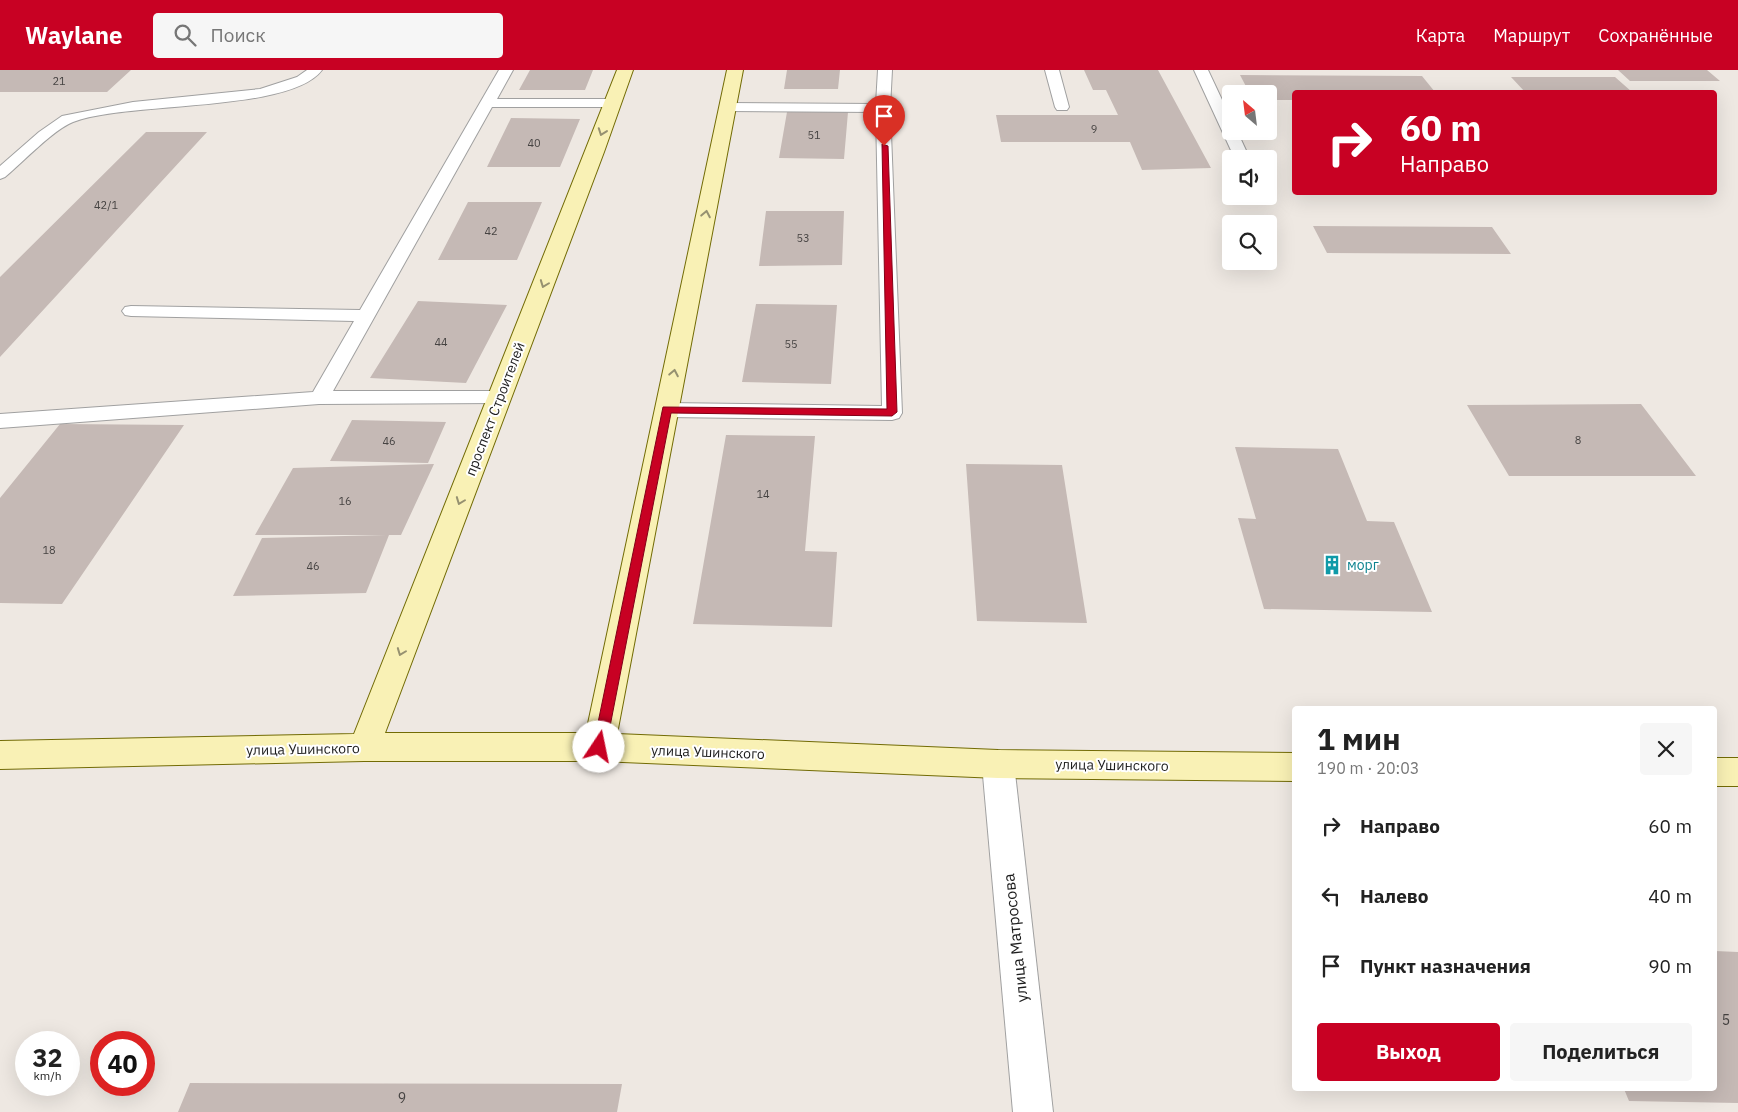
<!DOCTYPE html>
<html lang="ru">
<meta charset="utf-8">
<style>
body{margin:0;font-family:"IBM Plex Sans",sans-serif;background:#f6f6f6;color:#222;height:100vh;display:flex;flex-direction:column;font-size:19px;white-space:nowrap}
*{box-sizing:border-box;margin:0}
p{font-size:16px;color:#767676}
.icon{flex:none;width:28px;height:28px;fill:none;stroke:currentColor;stroke-width:2;stroke-linecap:round;stroke-linejoin:round}
.map{position:relative;flex:1;overflow:hidden}
.drawer{position:absolute;left:1292px;top:636px;width:425px;height:385px;display:flex;flex-direction:column;background:#fff;border-radius:5px;box-shadow:0 5px 20px #0002}
.drawer>*{flex:none}
.hud{position:absolute;left:1292px;top:20px;width:425px;height:105px;border-radius:5px;box-shadow:0 5px 20px #0002;background:#c80123;color:#fff;overflow:hidden}
.needle{width:32px;rotate:332deg}
.buttons{position:absolute;left:1222px;top:15px;display:grid;gap:10px}
.buttons a{display:grid;place-items:center;width:55px;height:55px;border-radius:5px;background:#fff;box-shadow:0 5px 20px #0002;font-size:25px}
.speed{position:absolute;left:15px;top:961px;display:flex;gap:10px;font-size:25px;font-weight:700;text-align:center}
.speed>*{display:grid;place-content:center;width:65px;height:65px;border-radius:50%;background:#fff;box-shadow:0 5px 20px #0002;line-height:1}
.speed small{font-size:12px;font-weight:400}
.speed .limit{border:8px solid #d22;background:#fff;color:#111}
.pin{position:absolute;display:grid;place-items:center;width:42px;height:42px;color:#fff;margin:-51px -21px;border-radius:50% 50% 50% 0;rotate:-45deg;box-shadow:0 0 5px #0007}
.pin .icon{rotate:45deg}
.me{position:absolute;width:55px;margin:-28px;rotate:11deg;stroke-linejoin:round;filter:drop-shadow(0 0 4px #0008)}
.turn{display:flex;align-items:center;gap:18px;height:105px;padding:0 25px;font-size:22px}
.turn .icon{width:65px;height:65px;stroke-width:2.5}
.turn b{display:block;font-size:35px;line-height:42px}
.round{display:grid;place-items:center;flex:none;width:52px;height:52px;border-radius:5px;background:#f6f6f6}
.overview{display:flex;align-items:center;justify-content:space-between;height:85px;padding:0 25px}
h1{font-size:30px;font-weight:700;line-height:38px}
.action{display:flex;gap:10px;margin-top:auto;padding:10px 25px}
.action a{flex:1;height:58px;border-radius:5px;background:#c80123;color:#fff;font-size:20px;font-weight:700;line-height:58px;text-align:center}
.action a+a{background:#f6f6f6;color:#222}
ul{padding:0;list-style:none}
li{display:flex;align-items:center;gap:15px;height:70px;padding:0 25px}
li div{flex:1}
li b{display:block;font-size:19px}
li em{font-style:normal}
header{display:flex;align-items:center;gap:30px;box-sizing:border-box;height:70px;padding:0 25px;background:#c80123;color:#fff}
header strong{font-size:24px}
nav{display:flex;gap:28px;margin-inline-start:auto;font-size:18px}
.search{width:350px;height:45px;background:#f6f6f6;display:flex;align-items:center;gap:12px;box-sizing:border-box;padding:0 18px;border-radius:5px;color:#767676;font-size:19px}
.map>svg:first-child{display:block}
</style>
<header>
<strong>Waylane</strong>
<div class="search"><svg class="icon" aria-label="search" viewBox="0 0 24 24"><circle cx="10" cy="10" r="6"/><path d="M15 15l6 6"/></svg>Поиск</div>
<nav><a>Карта</a><a>Маршрут</a><a>Сохранённые</a></nav>
</header>
<div class="map">
<svg width="1738" height="1042" viewBox="0 0 1738 1042">
<rect width="100%" height="100%" fill="#eee8e2"/>
<path fill="#c5b9b5" d="M0,0H131L107,22H0Z
M530,0H593L585,20H519Z
M787,0H840L838,19H784Z
M1084,0H1158L1211,98L1142,100L1130,72H1001L996,45H1118L1106,20H1093Z
M1618,0H1707L1720,11H1630Z
M1240,5L1422,6L1435,22H1295V30H1269V24H1250Z
M1511,7H1615L1632,22H1525Z
M787,42H848L844,89L779,88Z
M511,48L580,49L560,97H487Z
M146,62H207L0,287V207Z
M1362,122H1490L1492,125L1362,124Z
M468,132H542L517,190H438Z
M766,141H844L842,195L759,196Z
M1313,156L1492,157L1511,184L1327,183Z
M418,231L507,235L466,313L370,308Z
M756,234L837,235L831,314L742,312Z
M1641,334L1696,406H1509L1467,335Z
M352,350L446,352L428,393L330,391Z
M60,354L184,355L62,534L0,533V428Z
M726,365L815,366L805,481L837,482L832,557L693,554Z
M1235,377L1338,379L1367,451L1394,452L1432,542L1264,539L1238,448L1256,449Z
M434,394L401,465H389L366,523L233,526L262,468L386,465H255L293,398Z
M966,394L1062,395L1087,553L977,551Z
M1715,881L1738,882V1033L1629,1031L1624,1019H1715Z
M190,1013L622,1014L617,1042H178Z"/>
<g fill="none" stroke-linecap="round" stroke-linejoin="round">
<defs>
<path id="lane" d="M307,0H322C290,43 128,31 73,52C53,60 23,92 5,107L0,109V96L39,62L62,46L133,32L260,19L297,7Z
M499,0H513L497,29H613L620,33L613,37H492L333,321H500L507,322L510,327L507,332L500,333L319,334L0,358V344L313,322L354,251L131,246L125,245L122,241L125,237L131,236L360,240Z
M878,0H892L890,38L902,343L899,348L892,350L667,347L660,345L657,340L660,335L667,333L882,336L876,42L728,41L723,40L721,37L723,34L728,33L876,34Z
M1045,0H1059L1069,37L1067,40H1057L1055,37Z
M1194,0H1208L1231,49V61H1237L1250,89H1235Z"/>
<path id="street" d="M998,680L1009,684L1014,694L1053,1042H1013L982,694L987,684Z"/>
<path id="secondary" d="M617,0H633L604,82L385,663H586L727,0H743L617,664L998,680L1295,683V711L998,708L599,691H364L0,699V671L354,664Z
M1715,688H1738V716H1715Z"/>
</defs>
<use href="#lane" stroke="#a0a0a0" stroke-width="2"/>
<use href="#street" stroke="#a0a0a0" stroke-width="2"/>
<use href="#secondary" stroke="#726b05" stroke-width="2"/>
<use href="#lane" fill="#fff" fill-rule="evenodd"/>
<use href="#street" fill="#fff" fill-rule="evenodd"/>
<use href="#secondary" fill="#f9f1b5" fill-rule="evenodd"/>
</g>
<defs><path id="oneway-chevron" d="M-2-3.5L2.5 0L-2 3.5" fill="none" stroke-width="1.6" stroke-linecap="round" stroke-linejoin="round" transform="scale(1.25)"/></defs>
<g stroke="#969170">
<use href="#oneway-chevron" transform="translate(602 62) rotate(110)"/>
<use href="#oneway-chevron" transform="translate(706 144) rotate(-79)"/>
<use href="#oneway-chevron" transform="translate(544 214) rotate(111)"/>
<use href="#oneway-chevron" transform="translate(674 303) rotate(-79)"/>
<use href="#oneway-chevron" transform="translate(460 431) rotate(111)"/>
<use href="#oneway-chevron" transform="translate(401 582) rotate(111)"/>
</g>
<path fill="#c80123" stroke="#820117" d="M882,74L888,76L897,342L892,346L671,343L606,677L604,681L599,683L595,681L593,677L663,337L887,339Z"/>
<defs>
<symbol id="building-bare" viewBox="-9 -9 18 18"><path d="M-4-6H4V6H1V3H-1V6H-4ZM-2.5-4.3h1.7v1.8h-1.7ZM.8-4.3h1.7v1.8H.8ZM-2.5-1h1.7V.8h-1.7ZM.8-1h1.7V.8H.8Z" fill="#0f9aa8" stroke="#fff" stroke-width="2.5" paint-order="stroke"/></symbol>
</defs>
<g fill-rule="evenodd">
<use href="#building-bare" x="1318" y="481" width="28" height="28"/>
</g>
<g text-anchor="middle" dominant-baseline="central" stroke-width="4" stroke-linejoin="round" paint-order="stroke">
<g font-size="11" fill="#464342">
<text x="59" y="11">21</text>
<text x="1094" y="59">9</text>
<text x="814" y="65">51</text>
<text x="534" y="73">40</text>
<text x="106" y="135">42/1</text>
<text x="491" y="161">42</text>
<text x="803" y="168">53</text>
<text x="441" y="272">44</text>
<text x="791" y="274">55</text>
<text x="1578" y="370">8</text>
<text x="389" y="371">46</text>
<text x="763" y="424">14</text>
<text x="345" y="431">16</text>
<text x="49" y="480">18</text>
<text x="313" y="496">46</text>
</g>
<g font-size="14" fill="#1c1c1c" stroke="#fff">
<text transform="translate(495 339) rotate(-69)">проспект Строителей</text>
<text transform="translate(303 679) rotate(-1)">улица Ушинского</text>
<text transform="translate(708 682) rotate(2)">улица Ушинского</text>
<text transform="translate(1112 695) rotate(1)">улица Ушинского</text>
</g>
<g font-size="14" fill="#0d838f" stroke="#fff" text-anchor="start">
<text x="1347" y="495">морг</text>
</g>
<g font-size="14" fill="#464342">
<text x="1726" y="950">5</text>
<text x="402" y="1028">9</text>
</g>
<g font-size="16" fill="#1c1c1c" stroke="#fff">
<text transform="translate(1015 868) rotate(-96)">улица Матросова</text>
</g>
</g>
</svg>
<div class="buttons">
<a><svg class="needle" viewBox="-14 -14 28 28"><path d="M0-13l5 13h-10z" fill="#e53935"/><path d="M0 13l5-13h-10z" fill="#767676"/></svg></a>
<a><svg class="icon" aria-label="sound" viewBox="0 0 24 24"><path d="M4 9h4l5-4v14l-5-4H4zM17 9q2 3 0 6"/></svg></a>
<a><svg class="icon" aria-label="search" viewBox="0 0 24 24"><circle cx="10" cy="10" r="6"/><path d="M15 15l6 6"/></svg></a>
</div>
<div class="speed"><div>32<small>km/h</small></div><div class="limit">40</div></div>
<div class="pin" style="left:884px;top:76px;background:#d93025"><svg class="icon" aria-label="arrive" viewBox="0 0 24 24"><path d="M6 21V4h12l-3 4 3 4H6"/></svg></div>
<svg class="me" style="left:599px;top:677px" viewBox="-20 -20 40 40"><circle r="19" fill="#fff"/><path d="M0-13L10 11 0 6-10 11z" fill="#c80123"/></svg>
<div class="hud">
<div class="turn"><svg class="icon" aria-label="right" viewBox="0 0 24 24"><path d="M7 20v-9h11M14 6l5 5-5 5"/></svg><div><b>60 m</b>Направо</div></div>
</div>
<section class="drawer">
<div class="overview"><div><h1>1 мин</h1><p>190 m · 20:03</p></div><a class="round"><svg class="icon" aria-label="close" viewBox="0 0 24 24"><path d="M6 6l12 12M18 6L6 18"/></svg></a></div>
<ul>
<li><svg class="icon" aria-label="right" viewBox="0 0 24 24"><path d="M7 20v-9h11M14 6l5 5-5 5"/></svg><div><b>Направо</b></div><em>60 m</em></li>
<li><svg class="icon" aria-label="left" viewBox="0 0 24 24"><path d="M17 20v-9H6M10 6l-5 5 5 5"/></svg><div><b>Налево</b></div><em>40 m</em></li>
<li><svg class="icon" aria-label="arrive" viewBox="0 0 24 24"><path d="M6 21V4h12l-3 4 3 4H6"/></svg><div><b>Пункт назначения</b></div><em>90 m</em></li>
</ul>
<div class="action"><a>Выход</a><a>Поделиться</a></div>
</section>
</div>
